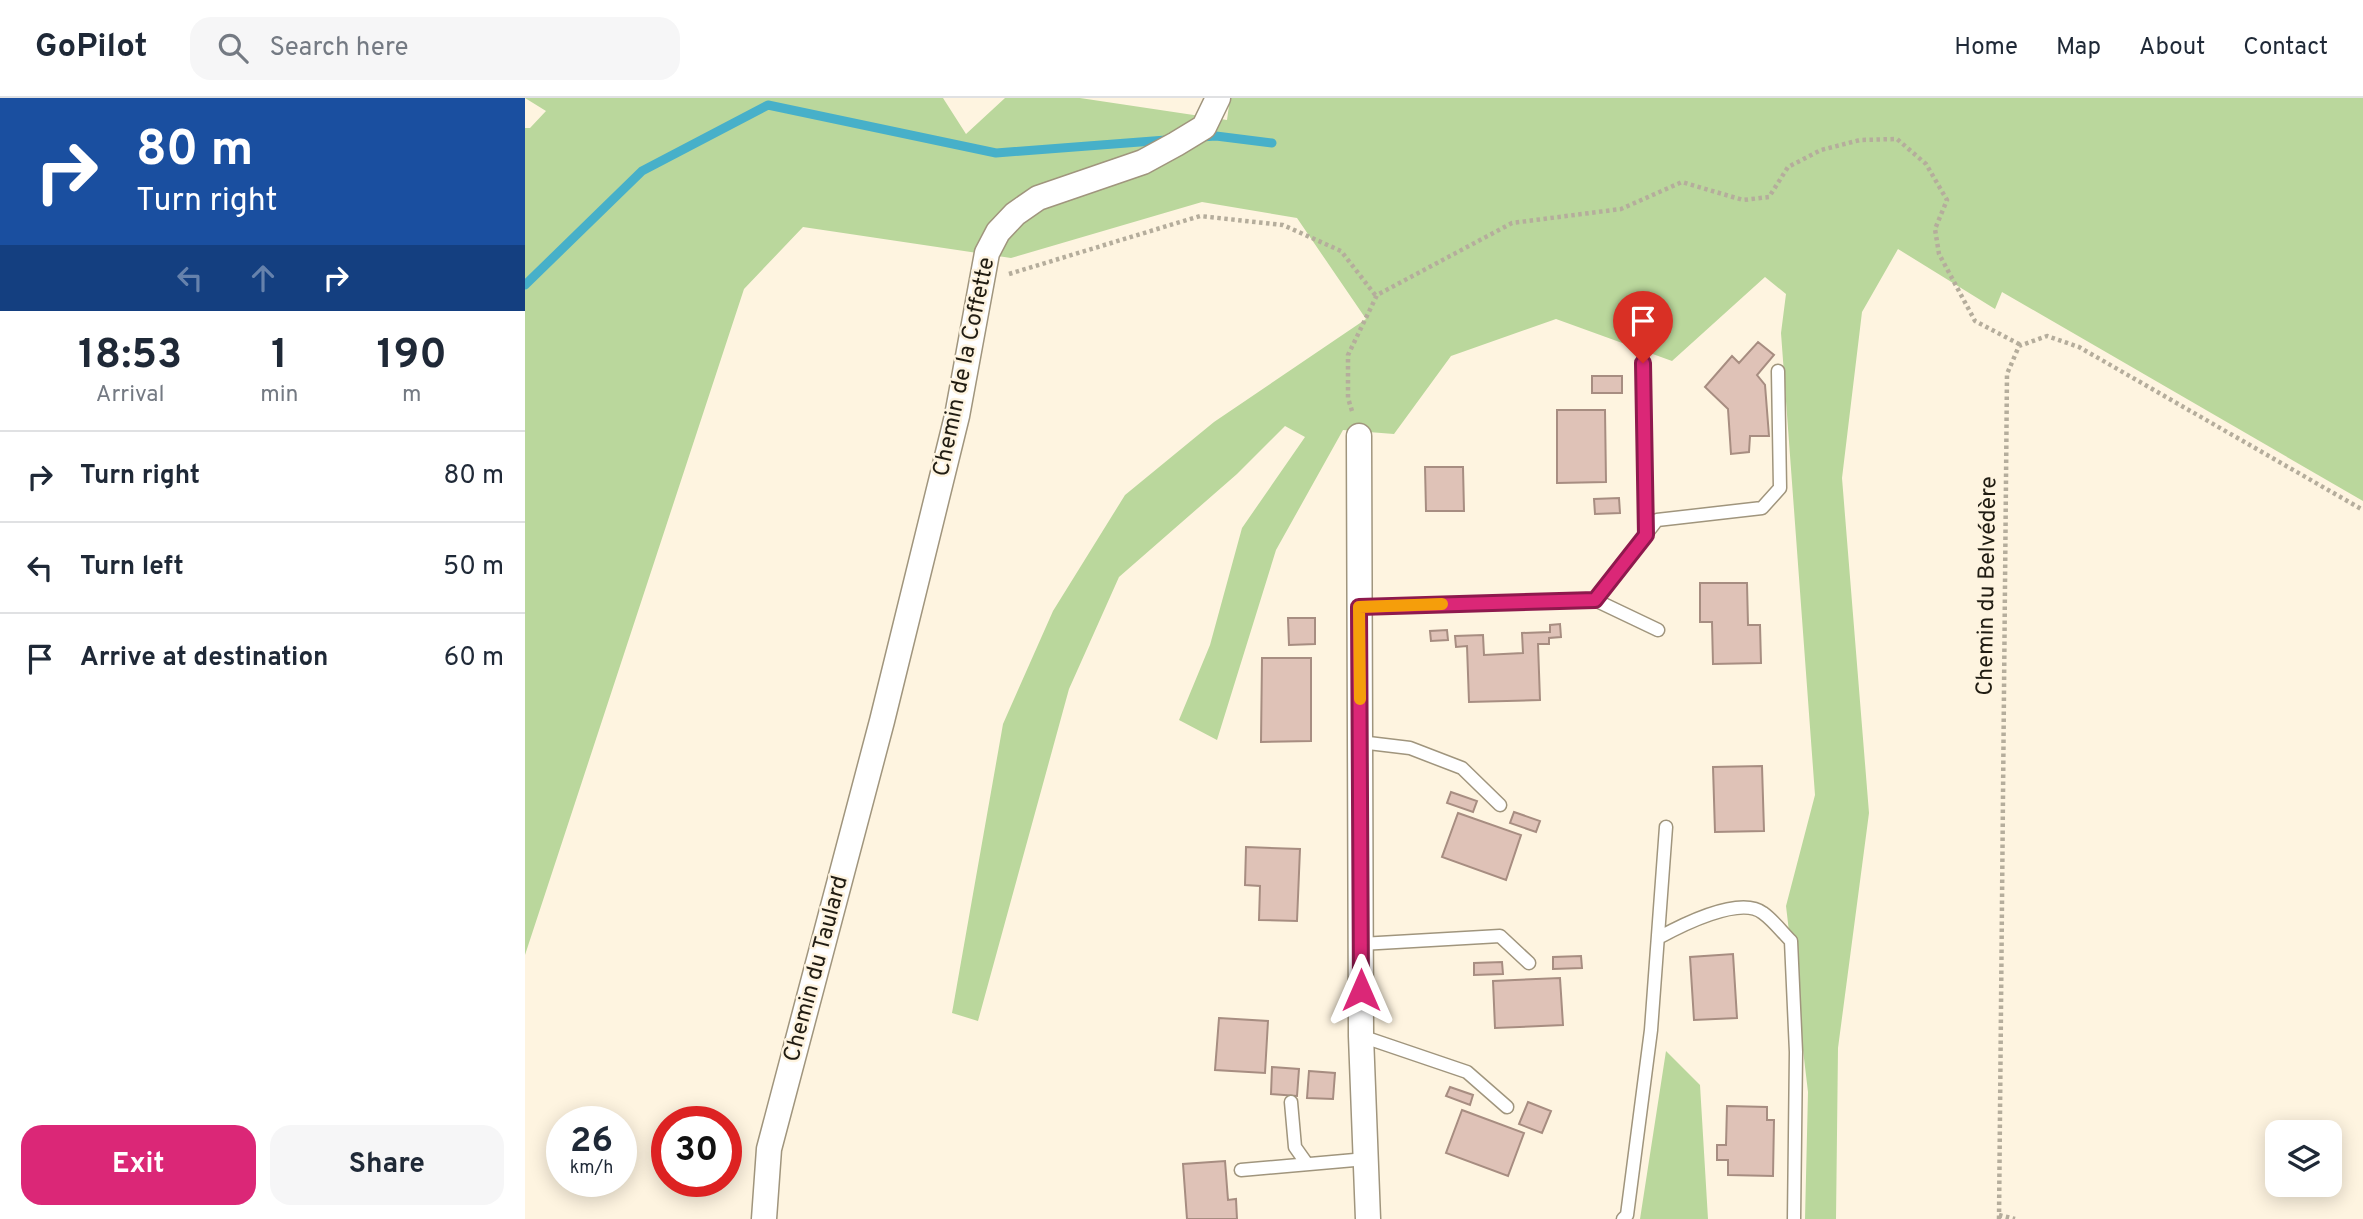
<!DOCTYPE html>
<meta charset="utf-8">
<style>
body{margin:0;font-family:Overpass,sans-serif;background:#f6f6f7;color:#1f2937;height:100vh;display:flex;flex-direction:column;font-size:26px;white-space:nowrap}
*{box-sizing:border-box;margin:0}
p{font-size:23px;color:#747a83}
.icon{flex:none;width:38px;height:38px;fill:none;stroke:currentColor;stroke-width:2;stroke-linecap:round;stroke-linejoin:round}
.map{position:relative;flex:1;overflow:hidden}
.panel{display:flex;flex-direction:column;background:#fff;width:525px}
.panel>*{flex:none}
.banner{background:#1a4fa0;color:#fff;overflow:hidden}
.buttons{position:absolute;left:1740px;top:1022px;display:grid;gap:14px}
.buttons a{display:grid;place-items:center;width:77px;height:77px;border-radius:14px;background:#fff;box-shadow:0 4px 18px #0003;font-size:35px}
.speed{position:absolute;left:21px;top:1008px;display:flex;gap:14px;font-size:35px;font-weight:700;text-align:center}
.speed>*{display:grid;place-content:center;width:91px;height:91px;border-radius:50%;background:#fff;box-shadow:0 4px 18px #0003;line-height:1}
.speed small{font-size:18px;font-weight:400}
.speed .limit{border:10px solid #d22;background:#fff;color:#111}
.pin{position:absolute;display:grid;place-items:center;width:60px;height:60px;color:#fff;margin:-72px -30px;border-radius:50% 50% 50% 0;rotate:-45deg;box-shadow:0 0 7px #0007}
.pin .icon{rotate:45deg}
.me{position:absolute;width:77px;margin:-38px;rotate:0deg;stroke-linejoin:round;filter:drop-shadow(0 0 5px #0008)}
.turn{display:flex;align-items:center;gap:24px;height:147px;padding:0 21px;font-size:32px}
.turn .icon{width:91px;height:91px;stroke-width:2.5}
.turn b{display:block;font-size:49px;line-height:60px}
.lanes{display:flex;align-items:center;height:66px;padding:0 21px;background:#0003;justify-content:center;gap:35px;direction:ltr}
.lanes .off{opacity:.35}
.eta{display:flex;justify-content:space-evenly;align-items:center;height:119px;text-align:center}
.eta b{font-size:42px;font-weight:700;line-height:49px}
.action{display:flex;gap:14px;margin-top:auto;padding:14px 21px}
.action a{flex:1;height:80px;border-radius:21px;background:#db2777;color:#fff;font-size:28px;font-weight:700;line-height:80px;text-align:center}
.action a+a{background:#f6f6f7;color:#1f2937}
ul{padding:0;list-style:none}
li{display:flex;align-items:center;gap:21px;height:91px;padding:0 21px;border-top:2px solid #e0e1e3}
li div{flex:1}
li b{display:block;font-size:26px}
li em{font-style:normal}
header{display:flex;align-items:center;gap:42px;box-sizing:border-box;height:98px;padding:0 35px;background:#fff;border-bottom:2px solid #e0e1e3}
header strong{font-size:33px}
nav{display:flex;gap:38px;margin-inline-start:auto;font-size:24px}
.search{width:490px;height:63px;background:#f6f6f7;display:flex;align-items:center;gap:18px;box-sizing:border-box;padding:0 24px;border-radius:21px;color:#747a83;font-size:26px}
main{display:flex;flex:1;min-height:0}
.map>svg:first-child{display:block}
</style>
<header>
<strong>GoPilot</strong>
<div class="search"><svg class="icon" aria-label="search" viewBox="0 0 24 24"><circle cx="10" cy="10" r="6"/><path d="M15 15l6 6"/></svg>Search here</div>
<nav><a>Home</a><a>Map</a><a>About</a><a>Contact</a></nav>
</header>
<main>
<section class="panel">
<div class="banner">
<div class="turn"><svg class="icon" aria-label="right" viewBox="0 0 24 24"><path d="M7 20v-9h11M14 6l5 5-5 5"/></svg><div><b>80 m</b>Turn right</div></div>
<div class="lanes"><svg class="icon off" aria-label="left" viewBox="0 0 24 24"><path d="M17 20v-9H6M10 6l-5 5 5 5"/></svg><svg class="icon off" aria-label="ahead" viewBox="0 0 24 24"><path d="M12 20V5M6 11l6-6 6 6"/></svg><svg class="icon" aria-label="right" viewBox="0 0 24 24"><path d="M7 20v-9h11M14 6l5 5-5 5"/></svg></div>
</div>
<div class="eta">
<div><b>18:53</b><p>Arrival</p></div>
<div><b>1</b><p>min</p></div>
<div><b>190</b><p>m</p></div>
</div>
<ul>
<li><svg class="icon" aria-label="right" viewBox="0 0 24 24"><path d="M7 20v-9h11M14 6l5 5-5 5"/></svg><div><b>Turn right</b></div><em>80 m</em></li>
<li><svg class="icon" aria-label="left" viewBox="0 0 24 24"><path d="M17 20v-9H6M10 6l-5 5 5 5"/></svg><div><b>Turn left</b></div><em>50 m</em></li>
<li><svg class="icon" aria-label="arrive" viewBox="0 0 24 24"><path d="M6 21V4h12l-3 4 3 4H6"/></svg><div><b>Arrive at destination</b></div><em>60 m</em></li>
</ul>
<div class="action"><a>Exit</a><a>Share</a></div>
</section>
<div class="map">
<svg width="1838" height="1121" viewBox="0 0 1838 1121">
<rect width="100%" height="100%" fill="#fef4e0"/>
<path fill="#bad79c" d="M0,0H418L441,36L480,0H555L702,22L705,0H1838V403L1477,194L1470,211L1373,151L1337,214L1317,380L1344,715L1313,950L1311,1121H1280L1283,994L1261,808L1290,697L1256,235L1261,196L1240,179L1147,263L1031,221L926,258L869,336L818,332L751,452L692,642L654,622L685,547L717,430L780,339L760,328L712,376L594,479L544,591L453,923L427,915L478,626L528,513L600,397L689,324L841,221L772,120L677,104L486,160L278,129L219,191L0,857V30H5L21,13Z
M1141,953L1175,987L1183,1121H1115Z"/>
<g fill="none" stroke-linecap="round" stroke-linejoin="round">
<path stroke="#47b0c9" stroke-width="9" d="M676,39L691,38L747,45
M0,187L117,73L243,7L471,55L641,42"/>
</g>
<path fill="#dfc2b7" stroke="#a78d81" stroke-width="2" d="M1233,244L1249,257L1232,277L1240,287L1244,338H1225L1224,354L1206,356L1203,311L1180,289L1207,258L1214,265Z
M1067,278H1097V295H1067Z
M1032,312H1080L1081,384L1032,385Z
M900,369H938L939,413H901Z
M1094,400L1095,415L1070,416L1069,401Z
M1175,485H1222L1223,527H1235L1236,565L1188,566L1187,524H1175Z
M763,520H790V546L764,547Z
M1035,526L1036,539L1024,540V546H1013L1015,602L944,604L942,548L931,549L930,538L958,537L959,557L998,555L997,535L1025,534V527Z
M922,532L923,542L906,543L905,533Z
M737,560H786V643L736,644Z
M1237,668L1239,733L1190,734L1188,669Z
M926,694L952,703L948,714L922,705Z
M989,714L1015,723L1011,734L985,725Z
M933,715L996,737L981,782L917,759Z
M721,749L775,751L772,823L734,822L735,788L720,787Z
M1208,856L1212,920L1169,922L1165,859Z
M1056,858L1057,870L1028,871V859Z
M977,864L978,876L949,877V865Z
M1035,880L1038,927L970,930L968,883Z
M694,920L743,923L740,975L690,972Z
M747,969L774,971L772,998L746,996Z
M784,973L810,975L808,1001L782,1000Z
M925,989L948,997L945,1007L921,998Z
M1003,1004L1026,1013L1017,1035L994,1026Z
M1202,1008L1242,1009V1022H1249L1248,1078L1203,1077V1062H1192V1047H1201Z
M937,1012L999,1035L983,1078L921,1055Z
M700,1063L703,1102L711,1101L712,1121H662L658,1066Z"/>
<g fill="none" stroke-linecap="round" stroke-linejoin="round">
<defs>
<path id="lane" d="M1118,265L1121,437
M1070,502L1133,532
M834,509L1070,502L1132,422L1237,410L1255,390L1253,273
M835,644L885,650L937,670L975,707
M1133,840C1155,828 1215,797 1238,815C1248,822 1257,834 1266,843L1271,954L1269,1121
M836,846L975,838L1004,865
M836,938L942,974L982,1009
M766,1004L770,1049L782,1066
M716,1072L841,1061
M1098,1121L1102,1117L1126,932L1141,729"/>
<path id="street" d="M834,338L836,938L843,1121
M239,1121L244,1051L357,623L432,318L462,155L473,134L490,116L513,100L618,64L651,46L679,29L693,0"/>
</defs>
<use href="#lane" stroke="#a0957d" stroke-width="15"/>
<use href="#street" stroke="#a0957d" stroke-width="27"/>
<path stroke="#b5ad9c" stroke-width="4.5" stroke-dasharray="3.5 3.5" stroke-linecap="butt" d="M484,176L675,118L758,127L816,153L851,198
M827,313L823,300V257L852,197L987,125L1096,111L1157,84L1218,102L1244,99L1263,69L1296,52L1335,42L1372,41L1401,66L1422,102L1410,131L1414,156L1450,223L1496,247
M1474,1117L1490,1121
M1474,1121L1482,276L1494,248L1522,238L1554,249L1838,412"/>
<use href="#lane" stroke="#fff" stroke-width="12"/>
<use href="#street" stroke="#fff" stroke-width="24"/>
</g>
<g fill="none" stroke-linecap="round" stroke-linejoin="round">
<defs>
<path id="route" d="M836,892L834,509L1070,502L1121,437L1118,265"/>
</defs>
<use href="#route" stroke="#8e194d" stroke-width="18"/>
<use href="#route" stroke="#db2777" stroke-width="12"/>
<path stroke="#f59e0b" stroke-width="12" d="M835,601L834,509L917,506"/>
</g>
<g text-anchor="middle" dominant-baseline="central" stroke-width="5" stroke-linejoin="round" paint-order="stroke">
<g font-size="23" fill="#201c12" stroke="#fef4e0">
<text transform="translate(440 269) rotate(-78)">Chemin de la Coffette</text>
<text transform="translate(1463 488) rotate(-89)">Chemin du Belvédère</text>
<text transform="translate(292 871) rotate(-75)">Chemin du Taulard</text>
</g>
</g>
</svg>
<div class="buttons">
<a><svg class="icon" aria-label="layers" viewBox="0 0 24 24"><path d="M12 4l9 5-9 5-9-5zM3 14l9 5 9-5"/></svg></a>
</div>
<div class="speed"><div>26<small>km/h</small></div><div class="limit">30</div></div>
<div class="pin" style="left:1118px;top:265px;background:#d93025"><svg class="icon" aria-label="arrive" viewBox="0 0 24 24"><path d="M6 21V4h12l-3 4 3 4H6"/></svg></div>
<svg class="me" style="left:836px;top:892px" viewBox="-20 -20 40 40"><path d="M0-17L14 15 0 8-14 15z" fill="#db2777" stroke="#fff" stroke-width="4"/></svg>
</div>
</main>
